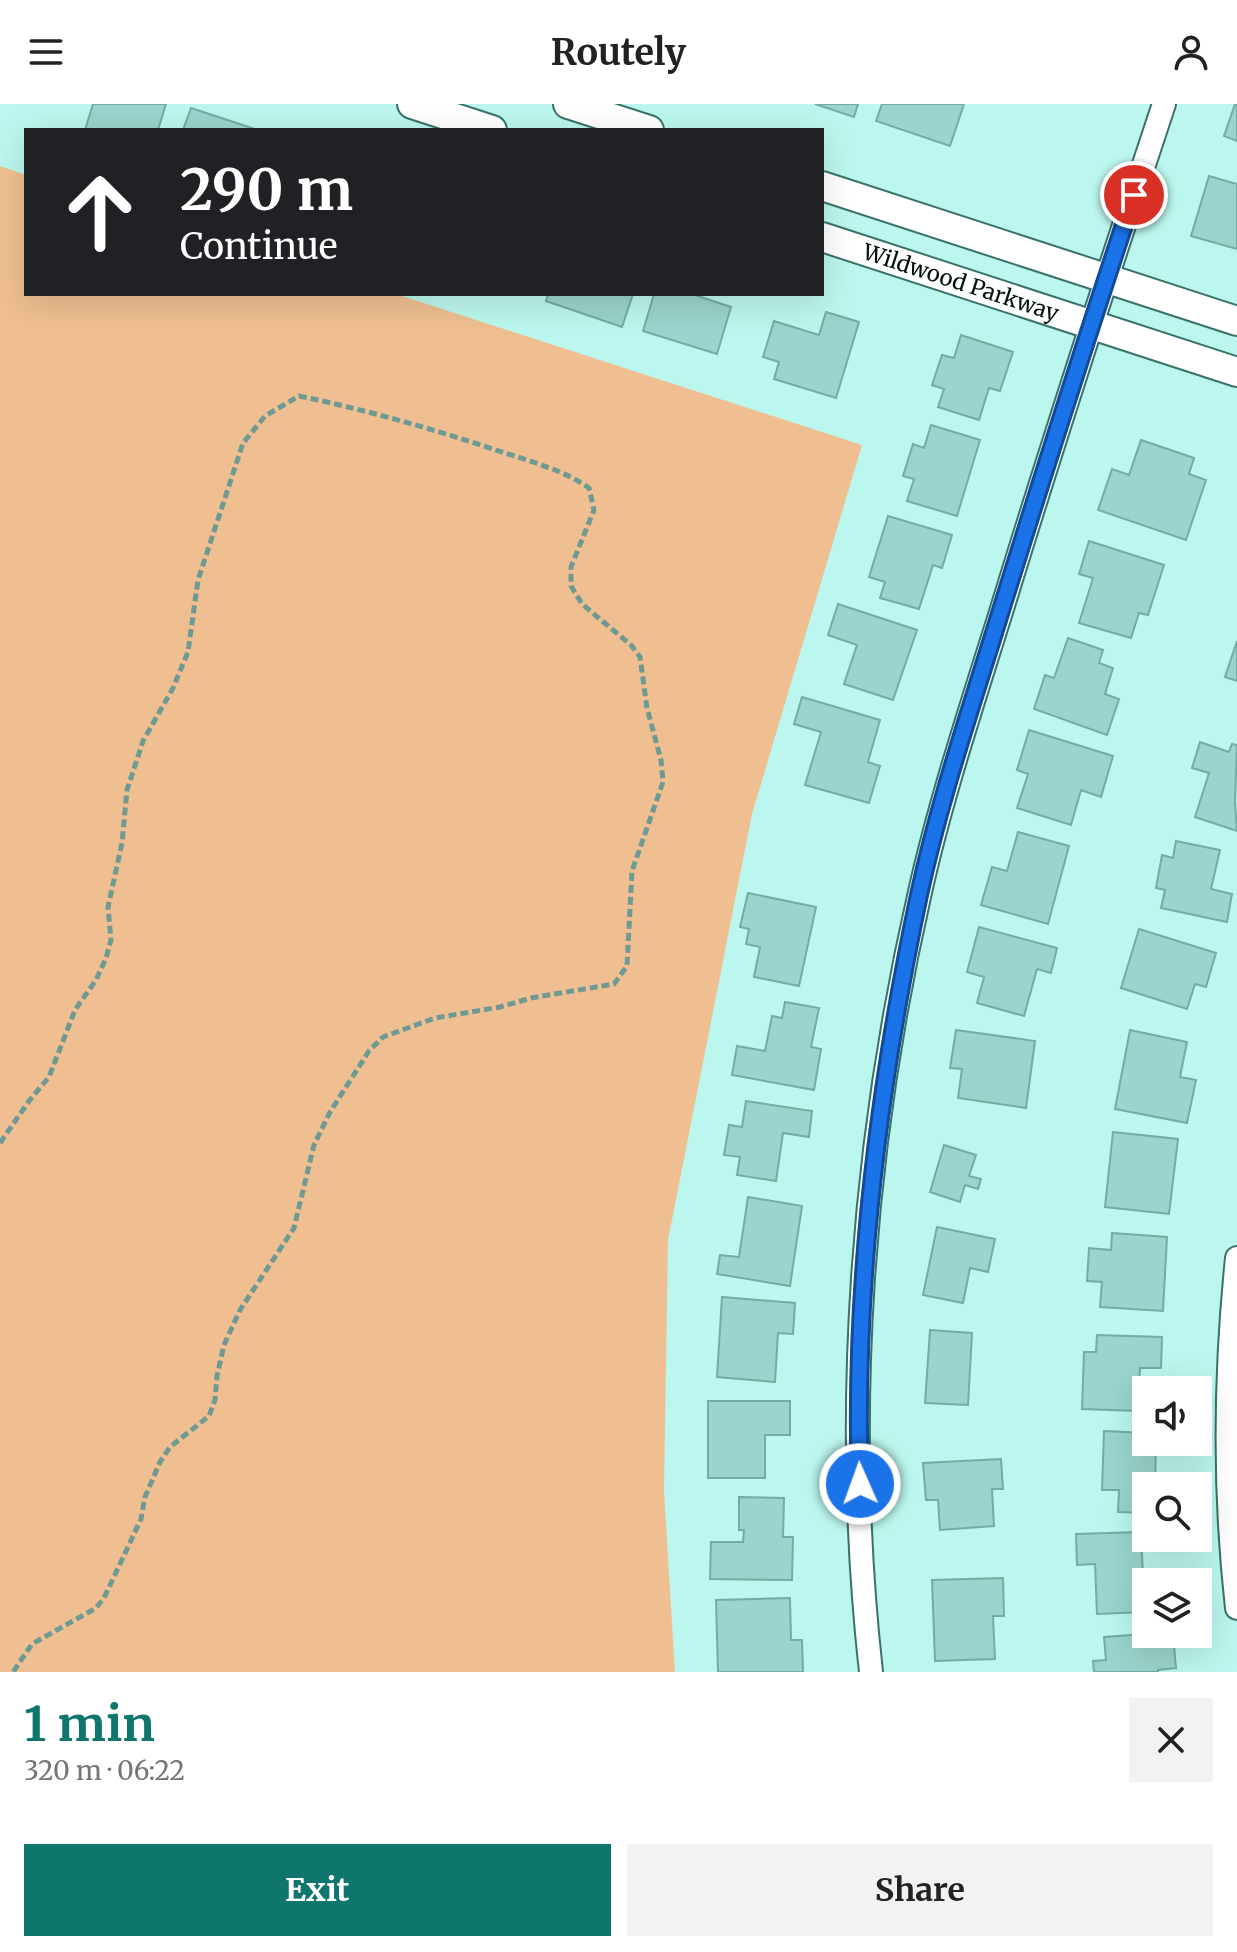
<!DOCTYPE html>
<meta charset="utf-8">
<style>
body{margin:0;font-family:Merriweather,serif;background:#f2f2f2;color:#222;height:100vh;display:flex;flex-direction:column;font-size:30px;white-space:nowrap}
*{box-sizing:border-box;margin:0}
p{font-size:26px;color:#767676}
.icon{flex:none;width:44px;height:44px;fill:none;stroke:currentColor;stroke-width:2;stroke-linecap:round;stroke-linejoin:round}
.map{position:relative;height:1568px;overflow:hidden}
.details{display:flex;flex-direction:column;background:#fff;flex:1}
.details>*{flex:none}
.guide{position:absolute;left:24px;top:24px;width:800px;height:168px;border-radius:0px;box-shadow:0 8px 32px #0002;background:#202124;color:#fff;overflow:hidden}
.buttons{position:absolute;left:1132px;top:1272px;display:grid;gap:16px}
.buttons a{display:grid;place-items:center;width:80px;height:80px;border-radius:0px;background:#fff;box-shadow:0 8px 32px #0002;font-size:40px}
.pin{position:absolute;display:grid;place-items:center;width:68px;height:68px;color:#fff;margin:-34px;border:4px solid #fff;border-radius:50%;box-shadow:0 2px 8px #0007}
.me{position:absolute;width:88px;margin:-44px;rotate:358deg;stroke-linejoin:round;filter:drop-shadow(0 0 6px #0008)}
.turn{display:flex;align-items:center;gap:28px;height:168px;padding:0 24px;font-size:36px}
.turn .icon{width:104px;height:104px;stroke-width:2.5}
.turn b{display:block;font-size:56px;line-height:68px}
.round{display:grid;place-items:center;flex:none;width:84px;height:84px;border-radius:0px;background:#f2f2f2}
.summary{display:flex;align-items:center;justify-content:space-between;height:136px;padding:0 24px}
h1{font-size:48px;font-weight:700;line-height:60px;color:#0f766e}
.action{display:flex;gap:16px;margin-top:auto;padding:16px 24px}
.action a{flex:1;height:92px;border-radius:0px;background:#0f766e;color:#fff;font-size:32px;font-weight:700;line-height:92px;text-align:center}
.action a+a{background:#f2f2f2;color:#222}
header{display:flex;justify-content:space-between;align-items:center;height:104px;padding:0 24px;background:#fff;font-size:36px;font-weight:700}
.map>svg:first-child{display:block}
</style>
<header><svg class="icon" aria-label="menu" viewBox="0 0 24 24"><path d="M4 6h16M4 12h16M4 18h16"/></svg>Routely<svg class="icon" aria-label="person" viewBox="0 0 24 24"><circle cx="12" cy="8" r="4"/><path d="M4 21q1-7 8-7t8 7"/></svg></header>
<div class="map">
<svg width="1237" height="1568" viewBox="0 0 1237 1568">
<rect width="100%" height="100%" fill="#bbf7ee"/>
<path fill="#efbf91" d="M0,62L26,71V190H396L862,341L752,710L668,1136L664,1387L675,1568H0Z"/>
<path fill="#9ad4cc" stroke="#73aca4" stroke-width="2" d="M93,0H166L158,26H85Z
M815,0H858L854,13Z
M882,0H964L950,42L876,17Z
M1235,0H1237V37L1224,32Z
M191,4L258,26H183Z
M1209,72L1237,80V145L1191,132Z
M548,190H633L622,223L546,197Z
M654,190H692L731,203L717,250L643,227Z
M826,208L859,218L836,294L774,275L779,258L763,253L774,217L819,231Z
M961,231L1013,248L1000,287L989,284L979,316L938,303L944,285L932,281L942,251L954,254Z
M931,321L980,336L957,412L907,397L914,375L903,372L913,340L924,344Z
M1141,336L1194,354L1189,370L1206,376L1186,436L1098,406L1112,365L1129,371Z
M888,412L952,431L942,464L933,461L919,505L880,494L885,478L869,473Z
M1089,437L1164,461L1148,511L1139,509L1131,534L1079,519L1093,474L1079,470Z
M838,500L917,526L893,596L844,580L857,541L828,531Z
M1068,534L1103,546L1099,559L1113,564L1105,590L1119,595L1107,631L1034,605L1045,571L1054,574Z
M1237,537V577L1225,573Z
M802,593L880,616L868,658L880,662L869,699L805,681L821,628L794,620Z
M1029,626L1113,652L1101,693L1081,686L1071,721L1017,704L1028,670L1017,666Z
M1200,638L1229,648L1232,640L1237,641L1235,698L1237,727L1195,713L1209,669L1192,664Z
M1018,728L1069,742L1048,820L981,801L992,763L1007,767Z
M1176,737L1220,746L1211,785L1232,790L1227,818L1161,804L1165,786L1156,784L1162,751L1173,754Z
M748,789L816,803L799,882L754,873L760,843L746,840L749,825L740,823Z
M979,823L1057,844L1051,869L1037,865L1024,912L977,899L984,873L967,868Z
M1139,825L1216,849L1206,883L1195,880L1187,905L1121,884Z
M785,898L819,904L811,943L821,945L814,986L732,971L737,942L765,947L772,912L782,914Z
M956,926L1035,937L1026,1004L958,994L962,965L950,964Z
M1130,926L1187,938L1180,973L1196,976L1187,1019L1115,1005Z
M746,997L812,1007L809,1033L783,1029L776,1077L737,1071L740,1053L724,1051L729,1021L742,1023Z
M1113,1028L1178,1035L1169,1110L1105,1103Z
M944,1041L976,1051L969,1072L981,1075L978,1085L965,1081L960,1098L930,1088Z
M748,1093L802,1102L790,1182L717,1170L720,1151L739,1153Z
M937,1123L995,1135L988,1168L970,1164L963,1199L923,1191Z
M1112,1129L1167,1133L1163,1207L1100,1203L1102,1178L1087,1177L1089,1144L1111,1146Z
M722,1193L795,1199L793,1230L778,1229L775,1278L717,1273Z
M930,1226L972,1229L968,1301L925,1299Z
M1097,1231L1162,1233L1161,1264H1140L1138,1307L1082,1305L1084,1248H1096Z
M708,1297H790V1331H765V1374H708Z
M1104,1327L1146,1329V1338H1156L1155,1381L1166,1382H1146V1409L1118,1408L1119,1386H1102Z
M1001,1355L1003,1385H992L994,1422L940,1426L938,1396H926L923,1359Z
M739,1393L784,1394L783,1433H793L792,1476L710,1475L711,1438H743L744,1426H739Z
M1141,1428L1143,1471L1167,1470V1478H1146V1508L1097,1510L1095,1460L1077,1461L1076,1430Z
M1003,1474L1004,1512H993L995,1555L935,1557L932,1476Z
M790,1494L791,1536H802L803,1568H718L716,1496Z
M1146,1530H1173L1176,1564L1158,1566V1568H1094L1093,1557L1106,1556L1104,1533Z"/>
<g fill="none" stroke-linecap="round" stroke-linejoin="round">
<defs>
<path id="minor" d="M1237,1154C1225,1270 1224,1389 1237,1504
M871,1568C842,1309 862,1042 920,788C941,694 972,601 1001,508C1053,338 1108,169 1164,0"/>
<g id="tertiary">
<path d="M412,0L492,26"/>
<path d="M568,0L649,26"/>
<path d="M822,82L1237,217"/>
<path id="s1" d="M822,133L1237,268"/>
</g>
</defs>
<use href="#minor" stroke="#39726b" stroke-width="26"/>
<use href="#tertiary" stroke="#39726b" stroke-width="32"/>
<path stroke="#6f9a94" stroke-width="5" stroke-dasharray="8 4" stroke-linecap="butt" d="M0,1039L29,997L49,973L75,906L96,876L106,854L111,836L108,803L122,739L127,686L143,637L173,584L188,548L198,476L243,339L265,312L299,292C367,306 433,325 499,347C529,357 564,366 589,384L594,406L571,463V482L582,500L631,541L640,553L647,604L661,656L663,678L632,767L627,862L614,880L531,894L500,903L435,914L383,933L369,947L330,1008L314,1041L294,1124L240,1206L224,1241L217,1272L215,1296L209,1312L170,1343L160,1358L145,1393L141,1415L104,1494L96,1504L32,1540L13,1568"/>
<use href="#minor" stroke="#fff" stroke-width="22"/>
<use href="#tertiary" stroke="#fff" stroke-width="28"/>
</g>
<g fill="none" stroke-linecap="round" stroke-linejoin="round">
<defs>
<path id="route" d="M860,1380C853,1182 878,984 919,791C939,698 970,607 998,516C1042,374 1087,232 1134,91"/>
</defs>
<use href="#route" stroke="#114b97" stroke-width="20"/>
<use href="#route" stroke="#1a73e8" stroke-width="14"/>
</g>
<g text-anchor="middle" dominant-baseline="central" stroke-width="8" stroke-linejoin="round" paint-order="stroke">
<g font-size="22" fill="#00110f" stroke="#bbf7ee">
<text stroke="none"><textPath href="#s1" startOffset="146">Wildwood Parkway</textPath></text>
</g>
</g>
</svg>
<div class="buttons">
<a><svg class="icon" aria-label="sound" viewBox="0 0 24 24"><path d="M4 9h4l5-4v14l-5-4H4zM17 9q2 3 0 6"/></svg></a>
<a><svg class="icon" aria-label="search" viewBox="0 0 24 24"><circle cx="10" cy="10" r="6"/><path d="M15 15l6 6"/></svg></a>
<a><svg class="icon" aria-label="layers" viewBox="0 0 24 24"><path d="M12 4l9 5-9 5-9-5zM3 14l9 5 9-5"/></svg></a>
</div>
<div class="pin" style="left:1134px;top:91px;background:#d93025"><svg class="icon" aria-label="arrive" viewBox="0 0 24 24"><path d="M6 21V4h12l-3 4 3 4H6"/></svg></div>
<svg class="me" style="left:860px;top:1380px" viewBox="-20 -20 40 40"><circle r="17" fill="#1a73e8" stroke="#fff" stroke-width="3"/><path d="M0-11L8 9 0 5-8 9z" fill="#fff"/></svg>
<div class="guide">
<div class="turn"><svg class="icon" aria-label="ahead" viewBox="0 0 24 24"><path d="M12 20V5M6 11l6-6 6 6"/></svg><div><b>290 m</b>Continue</div></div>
</div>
</div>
<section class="details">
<div class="summary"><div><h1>1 min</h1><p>320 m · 06:22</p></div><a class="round"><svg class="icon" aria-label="close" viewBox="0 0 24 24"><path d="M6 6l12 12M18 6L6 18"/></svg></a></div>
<div class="action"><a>Exit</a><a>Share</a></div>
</section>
